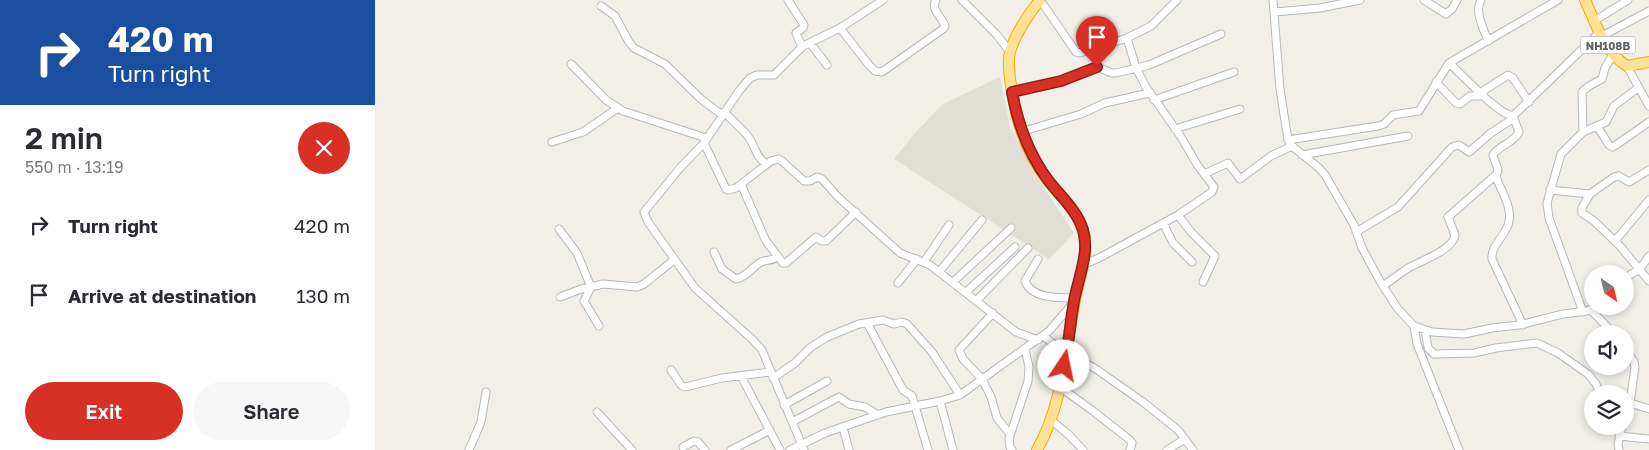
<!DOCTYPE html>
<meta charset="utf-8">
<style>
body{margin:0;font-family:"Golos Text",sans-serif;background:#f7f7f7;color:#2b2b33;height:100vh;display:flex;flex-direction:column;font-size:19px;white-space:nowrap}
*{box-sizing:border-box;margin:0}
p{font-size:16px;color:#7c7c81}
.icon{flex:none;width:28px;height:28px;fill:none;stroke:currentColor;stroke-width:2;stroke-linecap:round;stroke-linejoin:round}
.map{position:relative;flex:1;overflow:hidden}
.drawer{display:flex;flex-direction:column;background:#fff;width:375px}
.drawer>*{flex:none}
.banner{background:#1a4fa0;color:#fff;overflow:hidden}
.needle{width:32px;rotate:145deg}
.fabs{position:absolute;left:1209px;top:265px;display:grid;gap:10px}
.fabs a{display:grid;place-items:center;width:50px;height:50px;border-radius:50%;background:#fff;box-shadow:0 2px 8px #0003;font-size:25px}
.pin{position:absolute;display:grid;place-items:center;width:42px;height:42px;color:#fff;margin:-51px -21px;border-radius:50% 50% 50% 0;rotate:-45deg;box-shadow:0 0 5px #0007}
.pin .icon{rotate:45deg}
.me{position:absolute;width:55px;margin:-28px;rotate:11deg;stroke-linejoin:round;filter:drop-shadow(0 0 4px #0008)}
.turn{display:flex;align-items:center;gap:18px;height:105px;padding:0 25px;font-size:22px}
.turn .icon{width:65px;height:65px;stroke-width:2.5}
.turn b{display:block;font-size:35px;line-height:42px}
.round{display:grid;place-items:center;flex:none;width:52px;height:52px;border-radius:26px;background:#f7f7f7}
.summary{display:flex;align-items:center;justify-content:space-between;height:85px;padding:0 25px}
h1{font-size:30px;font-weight:600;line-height:38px}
.button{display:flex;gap:10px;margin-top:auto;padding:10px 25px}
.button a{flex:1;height:58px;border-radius:30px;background:#d93025;color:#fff;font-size:20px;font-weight:600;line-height:58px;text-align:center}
.button a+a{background:#f7f7f7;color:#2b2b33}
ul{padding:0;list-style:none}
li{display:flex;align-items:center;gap:15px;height:70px;padding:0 25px}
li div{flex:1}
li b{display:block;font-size:19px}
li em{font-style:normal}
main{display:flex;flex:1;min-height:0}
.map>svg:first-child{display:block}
</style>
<main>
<section class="drawer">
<div class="banner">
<div class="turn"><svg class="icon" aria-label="right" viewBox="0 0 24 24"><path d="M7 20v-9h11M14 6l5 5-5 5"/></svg><div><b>420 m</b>Turn right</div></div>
</div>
<div class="summary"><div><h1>2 min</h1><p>550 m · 13:19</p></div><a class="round" style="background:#d93025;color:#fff"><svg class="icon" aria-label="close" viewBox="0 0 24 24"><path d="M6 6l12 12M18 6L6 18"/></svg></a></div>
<ul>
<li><svg class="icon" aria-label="right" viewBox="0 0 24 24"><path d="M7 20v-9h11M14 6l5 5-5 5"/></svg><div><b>Turn right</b></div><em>420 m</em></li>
<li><svg class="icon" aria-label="arrive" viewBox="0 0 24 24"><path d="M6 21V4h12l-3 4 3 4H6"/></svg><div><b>Arrive at destination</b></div><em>130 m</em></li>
</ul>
<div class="button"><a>Exit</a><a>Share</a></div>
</section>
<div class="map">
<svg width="1274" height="450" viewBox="0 0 1274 450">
<rect width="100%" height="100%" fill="#f1efe8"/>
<path fill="#e1ded6" d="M625,77L635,127L661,176L699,233L674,259L519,159L541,132L568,104Z"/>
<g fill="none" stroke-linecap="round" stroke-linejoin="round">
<defs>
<path id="minor" d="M413,0L429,25L428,28L421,33L427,47
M587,0L622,35L635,52
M665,0L699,49L701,52L705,53L752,38L776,26L802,0
M898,0L905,89L913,140L917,146L944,168L950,175L979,225L987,248L1006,283L1023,309L1039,326L1057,332L1089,334L1117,328L1144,325L1188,314L1212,311L1221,306
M1049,0L1071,14L1077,9L1082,0
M1106,0C1099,11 1109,30 1113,41
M1183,0L1074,63C1089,76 1121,113 1138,116L1225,32
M226,6L240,16L254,42L259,48L290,64L326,99L347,115
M900,12L945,8L985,0
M1219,21L1253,0
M465,28L494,65L500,71L507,72L568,29L570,26C567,17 555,9 561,0
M1227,36L1274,11
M752,38L761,68L771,87L806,137L823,166L839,187L837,192L803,215
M435,43L452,65
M196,64L231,100L248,111L331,138
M1252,66L1274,106
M1061,82L1081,103L1085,104L1095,96H1109
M637,92L686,81L722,67L737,73H741L774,65L846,34
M1105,93L1133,75L1138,78L1154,102
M779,100L859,72
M349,112C357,120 365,127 372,135C381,146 379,155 391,164
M1222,126L1234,145L1238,147L1274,122
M800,129L865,109
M646,132L706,114L730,103L774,93
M1208,132L1207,92L1214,86L1227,79L1230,68L1239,53
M913,140L1003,126L1009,124L1018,115L1044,111L1074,63
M177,142L208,132L243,108
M329,143L351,189L353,190L361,188L396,161L403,159L407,161L429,181H435L442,177L447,179L463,197L525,253L555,265L641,332L663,340
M927,155L1033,136
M829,174L853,163L865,179L896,156L917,146
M1121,177C1126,190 1137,207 1134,221C1132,236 1116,243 1117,259L1148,325
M366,184L391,241L408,263H411L441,237L447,241H451L481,212
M1175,190L1215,194L1239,177L1244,176L1254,182L1274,170
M1215,194L1207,208V213L1219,221L1245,246L1274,281
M788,223L798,243L817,262
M184,229L202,253L216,287L209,301L224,326
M981,232L1023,207L1077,147L1084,145L1094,152L1116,133L1139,118
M1240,241L1274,200
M339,252L347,269L361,279C372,277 377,267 386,262C393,259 395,262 402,257
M663,259L650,281C657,299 684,298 700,298
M549,262L574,225
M707,265L724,258L803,215L816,232L840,256L828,282
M564,272L607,220
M1250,278L1265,269L1274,256
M578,282L636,228
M523,283L542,259
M1008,286C1015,281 1023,275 1030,270C1044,261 1078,251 1080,235L1073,217L1122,174L1123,170L1118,155C1124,145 1139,143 1144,132L1138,116
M591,292L640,247
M185,297L206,289L228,284L262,287L269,284L299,260
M602,300L653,248
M1216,310L1239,334
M1208,312L1174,218L1172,203L1186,154L1208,132L1231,122L1239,106L1263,88
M618,313L584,350L588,359L607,379L616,397L622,418L635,434
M492,323L528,390L537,396L553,450
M1039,326L1042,344L1084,450
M1050,330L1053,348L1059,354L1099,353L1121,348L1162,343L1183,353L1213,374L1221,384L1225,394
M668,336L685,349L721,369L768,402L803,430L818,450
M1250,348L1259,362L1260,367L1255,403L1274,409
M296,370L306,385L310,387L347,378L395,372
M366,376L405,450
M398,378L420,363L436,347L452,337L484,324L508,320L519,324L527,322L532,324L557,352L585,395
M685,387L718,411L755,440L757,443L755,450
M565,401L578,450
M409,405L452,381
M222,412L257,450
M676,420L694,435L708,450
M417,422L464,397L474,404L490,407L503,415
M468,427L474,450
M1244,436L1274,439
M308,447L319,441L323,442L330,450
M94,450L106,422L111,392
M356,450L395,430
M415,450L450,433L511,412L565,401L585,395L674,331L699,302
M429,450L387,350L378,340L320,288L273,222L269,212L305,168L329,143L364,91L375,78L382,75H399L428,46L465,28L508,0
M637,450L635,447L634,439L653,381L654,367L650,349
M792,450L810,439
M1244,450L1243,444L1247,426"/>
<path id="highway" d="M1210,0C1220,22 1230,53 1252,66L1274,62
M662,450C688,404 690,351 700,300C704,277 715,253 708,230C701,208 681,192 668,174C649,147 641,119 636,86C635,76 632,63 635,52C640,34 653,15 665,0"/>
</defs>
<use href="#minor" stroke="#b5b8bc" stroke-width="9"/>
<use href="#highway" stroke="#f9ab00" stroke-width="12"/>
<use href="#minor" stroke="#fff" stroke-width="7"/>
<use href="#highway" stroke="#fde293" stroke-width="10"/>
</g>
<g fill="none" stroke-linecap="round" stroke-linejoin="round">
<defs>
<path id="route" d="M689,366C694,344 695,323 699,301C703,278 715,253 708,230C702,210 685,196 673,180C653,153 643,125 637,92L686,81L722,67"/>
</defs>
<use href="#route" stroke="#8d1f18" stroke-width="12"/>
<use href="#route" stroke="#d93025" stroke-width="9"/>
</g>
<g text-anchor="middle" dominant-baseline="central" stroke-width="4" stroke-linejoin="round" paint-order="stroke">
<rect fill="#fff" stroke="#8f9295" stroke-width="1" x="1205.5" y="36.5" width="55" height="17" rx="4"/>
<g font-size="11" font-weight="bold" fill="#5f6368">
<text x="1233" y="45">NH108B</text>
</g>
</g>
</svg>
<div class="fabs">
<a><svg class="needle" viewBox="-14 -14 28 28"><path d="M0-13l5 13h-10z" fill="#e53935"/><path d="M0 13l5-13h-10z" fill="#7c7c81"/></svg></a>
<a><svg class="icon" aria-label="sound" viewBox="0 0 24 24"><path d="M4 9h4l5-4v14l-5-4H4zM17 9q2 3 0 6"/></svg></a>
<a><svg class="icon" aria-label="layers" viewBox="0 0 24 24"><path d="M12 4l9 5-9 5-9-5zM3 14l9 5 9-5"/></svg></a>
</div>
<div class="pin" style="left:722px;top:67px;background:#d93025"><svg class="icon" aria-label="arrive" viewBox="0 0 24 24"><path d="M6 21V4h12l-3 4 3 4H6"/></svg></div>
<svg class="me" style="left:689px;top:366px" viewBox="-20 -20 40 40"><circle r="19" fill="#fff"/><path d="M0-13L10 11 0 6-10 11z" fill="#d93025"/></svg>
</div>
</main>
